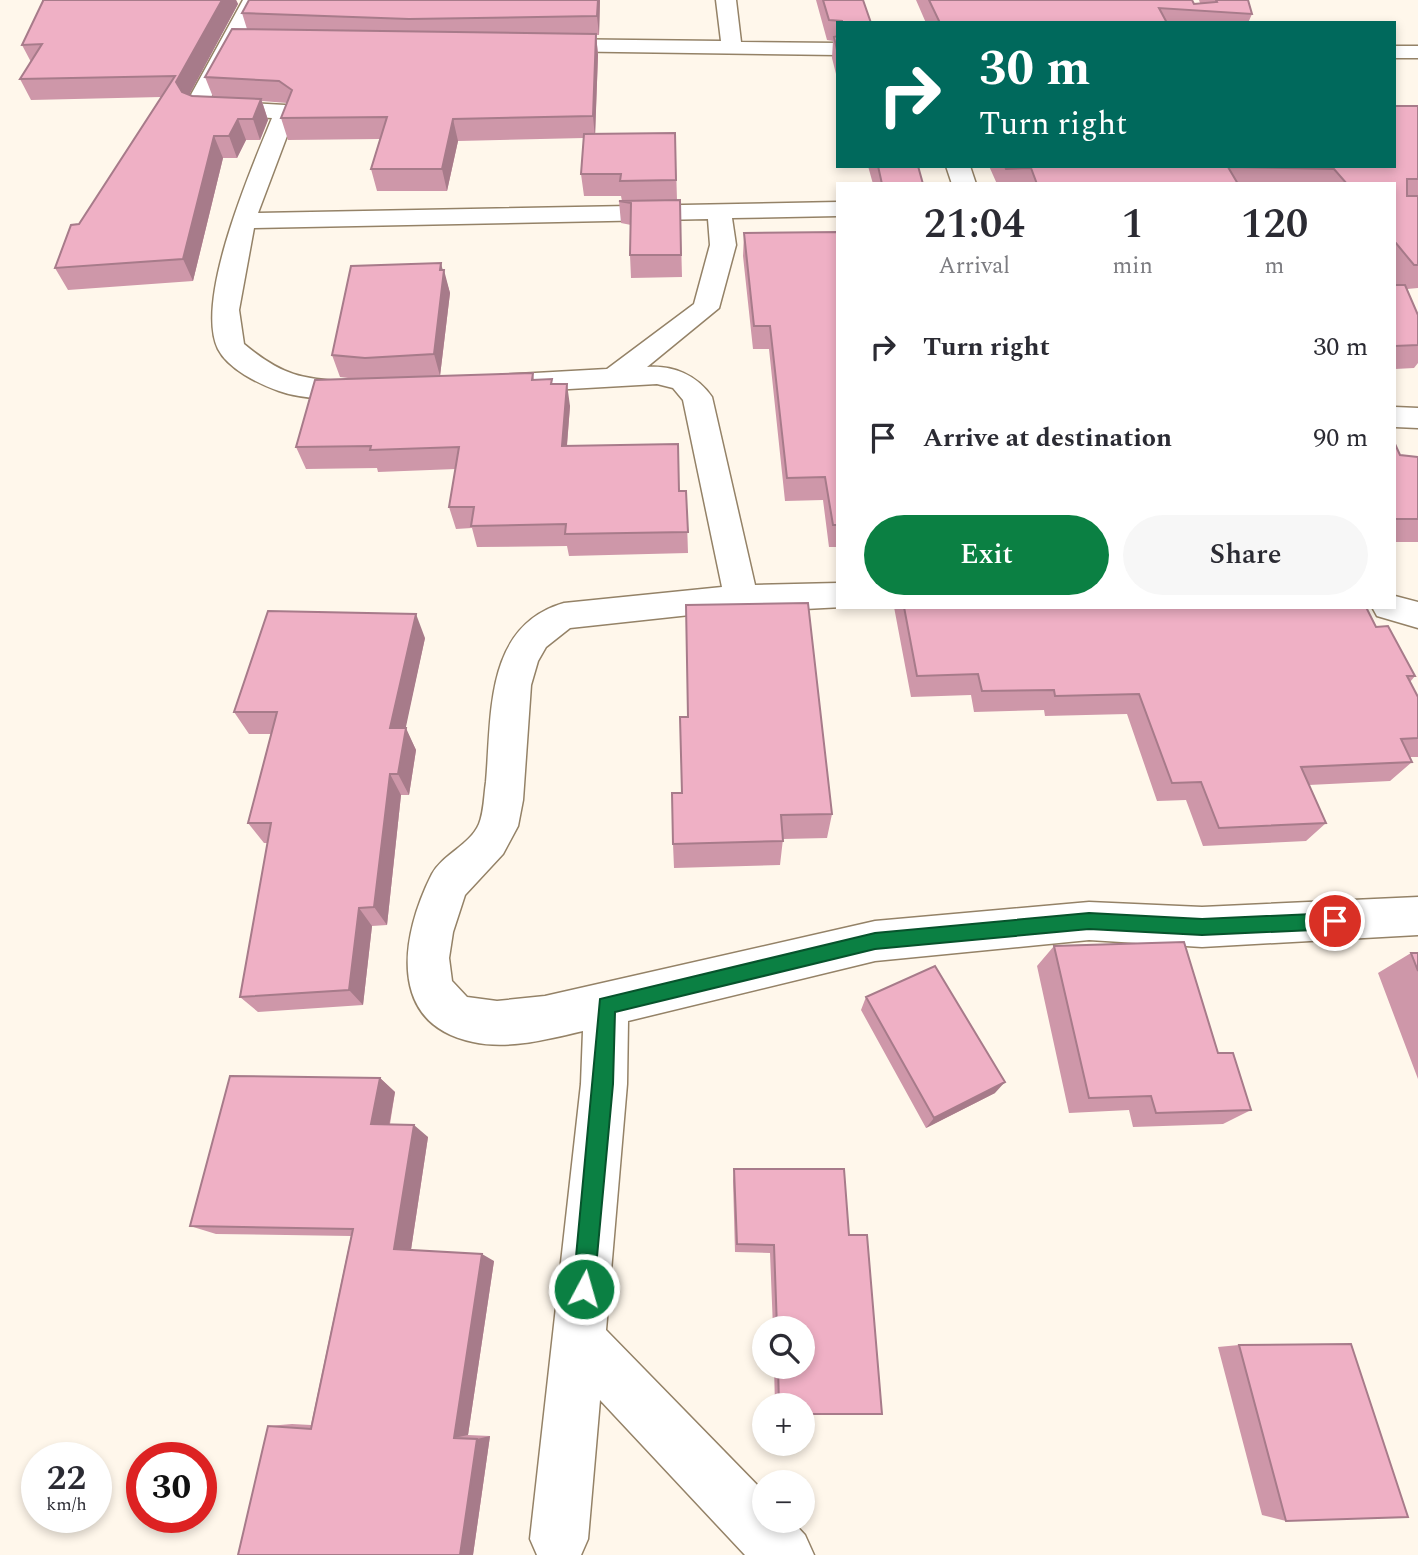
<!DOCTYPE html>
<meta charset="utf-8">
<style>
body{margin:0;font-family:Spectral,serif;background:#f7f7f7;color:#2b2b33;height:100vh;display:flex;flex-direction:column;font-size:26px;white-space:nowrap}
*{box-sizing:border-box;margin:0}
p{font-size:23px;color:#7c7c81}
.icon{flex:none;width:38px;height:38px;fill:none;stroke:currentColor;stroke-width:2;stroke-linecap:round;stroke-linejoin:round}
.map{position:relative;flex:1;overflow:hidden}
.drawer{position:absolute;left:836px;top:182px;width:560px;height:427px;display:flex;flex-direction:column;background:#fff;border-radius:0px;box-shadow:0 4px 10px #0003}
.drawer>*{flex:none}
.banner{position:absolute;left:836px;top:21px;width:560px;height:147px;border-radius:0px;box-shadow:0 4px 10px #0003;background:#00695c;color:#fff;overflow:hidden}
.buttons{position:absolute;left:752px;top:1316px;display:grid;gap:14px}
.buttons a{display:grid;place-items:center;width:63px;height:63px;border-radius:50%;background:#fff;box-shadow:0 4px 10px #0003;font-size:35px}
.speed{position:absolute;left:21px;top:1442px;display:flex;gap:14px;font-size:35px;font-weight:700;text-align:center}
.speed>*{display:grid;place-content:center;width:91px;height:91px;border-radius:50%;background:#fff;box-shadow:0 4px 10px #0003;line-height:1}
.speed small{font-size:18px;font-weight:400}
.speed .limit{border:10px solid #d22;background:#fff;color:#111}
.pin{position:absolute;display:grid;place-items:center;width:60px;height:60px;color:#fff;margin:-30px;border:4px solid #fff;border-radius:50%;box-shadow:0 2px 7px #0007}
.me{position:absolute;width:77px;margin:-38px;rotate:6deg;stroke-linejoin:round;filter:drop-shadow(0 0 5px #0008)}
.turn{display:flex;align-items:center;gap:24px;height:147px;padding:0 28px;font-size:32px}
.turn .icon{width:91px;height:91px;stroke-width:2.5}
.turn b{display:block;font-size:49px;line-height:60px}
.eta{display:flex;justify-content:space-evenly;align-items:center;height:119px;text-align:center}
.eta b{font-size:42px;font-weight:600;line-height:49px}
.action{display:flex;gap:14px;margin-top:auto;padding:14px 28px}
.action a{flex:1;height:80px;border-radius:42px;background:#0b8043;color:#fff;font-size:28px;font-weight:600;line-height:80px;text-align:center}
.action a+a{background:#f7f7f7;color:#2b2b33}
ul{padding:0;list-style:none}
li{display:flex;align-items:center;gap:21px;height:91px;padding:0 28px}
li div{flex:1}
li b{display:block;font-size:26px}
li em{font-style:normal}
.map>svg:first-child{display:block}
</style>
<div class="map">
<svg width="1418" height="1555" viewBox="0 0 1418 1555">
<rect width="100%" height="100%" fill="#fff7eb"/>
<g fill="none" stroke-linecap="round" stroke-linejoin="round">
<defs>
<path id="street" d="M243,0H263L209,101L285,105L296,112L258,213L838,202V216L732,218L736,245L719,308L647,367C673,365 697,375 712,397L755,585L838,583V607H843L690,615L570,628L546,647L538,661L531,685L523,800L518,826L503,854L465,895L453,932L449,958L452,981L467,997L497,1001L545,996L875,921L1089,902L1202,907L1418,897V935L1202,947L1089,940L875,961L628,1021L627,1084L606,1330L765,1493V1521H792L805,1535L814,1555H745L600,1400L588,1539L581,1555H537L530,1539L581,1084L583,1031C549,1039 508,1050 473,1042C386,1024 401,935 432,874C443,854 470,845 479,824C484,812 484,795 486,782C492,715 484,626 564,603L722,587L683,400L673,388L657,384L501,393L491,390L487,384L491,378L501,375L607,369L694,304L710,245L708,219L254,228L239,310L244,344C290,382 308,378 364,383L374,385L378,392L374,399L364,401C337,399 304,400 279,391C259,384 228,369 218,349C194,300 252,167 272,118L201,114L193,112L187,102Z
M716,0H736L741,42L838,43V55L546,51L536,45L546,39L721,41Z
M1395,46H1418V58H1395Z
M946,166H970L976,184H952Z
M1395,407L1418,408V428L1395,427Z
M1395,596L1418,602V628L1377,616L1372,607H1395Z"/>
</defs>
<use href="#street" stroke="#948267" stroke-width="3"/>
<use href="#street" fill="#fff" fill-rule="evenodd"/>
</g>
<path fill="#ce97a9" d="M42,0H236L238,4L189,95L213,97L205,77L247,29L242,13L600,0L599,35H596L598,55L595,134L675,133L677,200H680L682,277L631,278L630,255L631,225L621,223L619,201H622L621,196H584L581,174L584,138L458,141L447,191H377L371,169L380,139L288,140L281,118L287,103L262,101L268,120L260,140H246L237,158H223L193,281L68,290L55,268L79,224L161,97L31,100L20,79L31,62L22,45L43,2Z
M816,0H863L871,23H838V82L832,58L833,41L827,40Z
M916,0H1192L1194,4L1200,3L1199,0H1248L1252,14L1248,23H926Z
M1418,106V288L1407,289L1418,315V363L1414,368L1395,369V285H1396L1395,284V184H997L989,166H1395Z
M868,166H918L923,184H873Z
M838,232V547H829L823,500L785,501L769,349H753L743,256L744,233Z
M443,270L450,293L440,376L533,373L534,380L552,384L570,406L567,446L679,491H686L688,553L569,556L567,546L477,547L472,528L456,529L449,507L456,469L378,472L377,468L306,469L296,447L356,379L340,377L332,355Z
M1395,444L1400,455L1418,457V542H1395Z
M894,607H1366L1376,627L1415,676L1410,682L1418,697V757H1410L1412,762L1390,781L1309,785L1326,823L1306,841L1203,846L1186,800L1157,801L1127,714L1045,716L1044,710L974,712L971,695L911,697Z
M425,638L405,728L416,750L409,795H401L387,925L372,926L363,1005L258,1012L240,997L268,843H264L248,823L271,734H249L234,712Z
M672,793L832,814L827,838L783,839L780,865L674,868L673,844Z
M1054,946L1218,1053L1251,1110L1223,1124L1133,1127L1129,1110L1069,1113L1037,966Z
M1411,953H1418V1079L1378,973Z
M866,997L995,1093L926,1128L861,1010Z
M380,1078L395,1092L390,1124L428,1137L411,1250L494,1261L468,1435L490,1436L473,1555L268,1426L292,1424L311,1425L351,1236L216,1234L190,1226Z
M734,1169L849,1235L803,1405H775L774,1367H803V1328H773L770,1253L735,1252L733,1181Z
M1239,1345L1286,1521L1262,1515L1218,1347Z"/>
<path fill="#a77b8a" d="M222,0H236L238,4L185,103L176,82Z
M598,0H600L599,35L597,16Z
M596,34L598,55L595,138L593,116Z
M261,99L268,120L260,140L253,119Z
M238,119L246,140L237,158L229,136Z
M453,119L458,141L447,191L442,169Z
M214,136L223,158L193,281L183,259Z
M441,263L444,275V270L450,293L440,376L434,354Z
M567,384L570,406L565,468L562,446Z
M416,614L425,638L401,750L390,728Z
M406,728L416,750L409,795L398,774Z
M390,774L401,795L387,925L374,907Z
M359,908L372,926L363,1005L349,990Z
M380,1078L395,1092L387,1137L371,1124Z
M1005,1082L995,1093L926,1128L934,1118Z
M414,1125L428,1137L410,1256L394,1249Z
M482,1254L494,1261L468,1435L454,1438Z
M490,1436L473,1555H460L477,1439Z"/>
<path fill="#efb0c5" stroke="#a77b8a" stroke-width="2" d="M43,0H222L176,82L182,92L192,96L261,99L253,119H238L229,136H214L183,259L55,268L71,225L79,224L175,76L20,79L42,44L22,45L43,1Z
M249,0H598L597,16L409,19L242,13Z
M823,0H863L871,23H842V21L829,20Z
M929,0H1192L1194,4L1217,2L1216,0H1248L1252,14L1159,8L1167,23H940Z
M232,29L596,34L593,116L453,119L442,169H371L387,117L281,118L292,90L279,81L205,77Z
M838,36V54L834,37Z
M1395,106H1418V179H1407V196H1418V265H1414L1395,242V184H1347L1334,169L1228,167L1238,184H1037L1031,168L1006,169L1005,166H1395Z
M675,133L676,180L620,181L621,174H581L584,134Z
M878,166H918L923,184H882Z
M680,200L681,255H630L631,203L619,201Z
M838,232V525H833L825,477L787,478L770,326H754L744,233Z
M441,263L440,270H444L434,354L365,358L332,355L351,266Z
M1395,285H1405L1418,315V345L1395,346Z
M533,373L532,380L552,379L551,384H567L562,446L678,444L679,491H686L688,532L565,534L566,524L471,526L474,507H449L459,447L370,450L371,446L296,447L315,380Z
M1395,444L1400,455L1418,457V519H1395Z
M808,603L832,814L781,815L783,841L673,844L672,793H682L680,717H688L686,605Z
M904,607H1366L1376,627L1388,626L1415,676H1407L1418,697V738L1401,739L1412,762L1301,767L1326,823L1219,828L1201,782L1172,783L1139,694L1055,696L1054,690L982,691L978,674L917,676Z
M268,611L416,614L390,728H406L398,774H390L374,907L359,908L349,990L240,997L271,823H248L277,712H234Z
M1184,942L1218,1053H1233L1251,1110L1156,1113L1151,1096L1089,1098L1054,946Z
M1411,953H1418V971Z
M935,966L1005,1082L934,1118L866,997Z
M230,1076L380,1078L371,1124L414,1125L394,1249L482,1254L454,1438L477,1439L460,1555H238L268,1426L311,1429L353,1229L190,1226Z
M734,1169H844L849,1235H867L882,1414H803V1405H779L778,1367H803V1328H777L774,1245L737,1244Z
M1351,1344L1408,1517L1286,1521L1239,1345Z"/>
<path fill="#0b8043" stroke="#07532c" stroke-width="2" d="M1089,913L1202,919L1335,913L1344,921L1335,929L1202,935L1089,929L875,949L615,1012L613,1084L594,1289L591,1296L584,1299L576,1296L573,1289L600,999L875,933Z"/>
</svg>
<div class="buttons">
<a><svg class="icon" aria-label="search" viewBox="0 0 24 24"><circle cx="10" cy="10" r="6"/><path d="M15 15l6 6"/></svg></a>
<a>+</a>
<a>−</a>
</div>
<div class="speed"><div>22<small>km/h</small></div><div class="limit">30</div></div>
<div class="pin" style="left:1335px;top:921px;background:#d93025"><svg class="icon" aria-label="arrive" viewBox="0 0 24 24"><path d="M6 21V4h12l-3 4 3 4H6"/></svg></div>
<svg class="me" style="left:584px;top:1289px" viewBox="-20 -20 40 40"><circle r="17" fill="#0b8043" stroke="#fff" stroke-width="3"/><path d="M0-11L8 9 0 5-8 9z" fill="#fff"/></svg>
<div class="banner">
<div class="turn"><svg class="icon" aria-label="right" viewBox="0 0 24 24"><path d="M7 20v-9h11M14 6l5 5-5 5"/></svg><div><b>30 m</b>Turn right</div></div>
</div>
<section class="drawer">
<div class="eta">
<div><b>21:04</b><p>Arrival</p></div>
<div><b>1</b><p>min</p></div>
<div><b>120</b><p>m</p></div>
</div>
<ul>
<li><svg class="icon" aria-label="right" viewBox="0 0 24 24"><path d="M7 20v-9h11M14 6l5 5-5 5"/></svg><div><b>Turn right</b></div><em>30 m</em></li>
<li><svg class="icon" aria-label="arrive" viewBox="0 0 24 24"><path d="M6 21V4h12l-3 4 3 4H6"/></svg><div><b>Arrive at destination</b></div><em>90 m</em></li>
</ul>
<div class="action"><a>Exit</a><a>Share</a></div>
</section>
</div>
